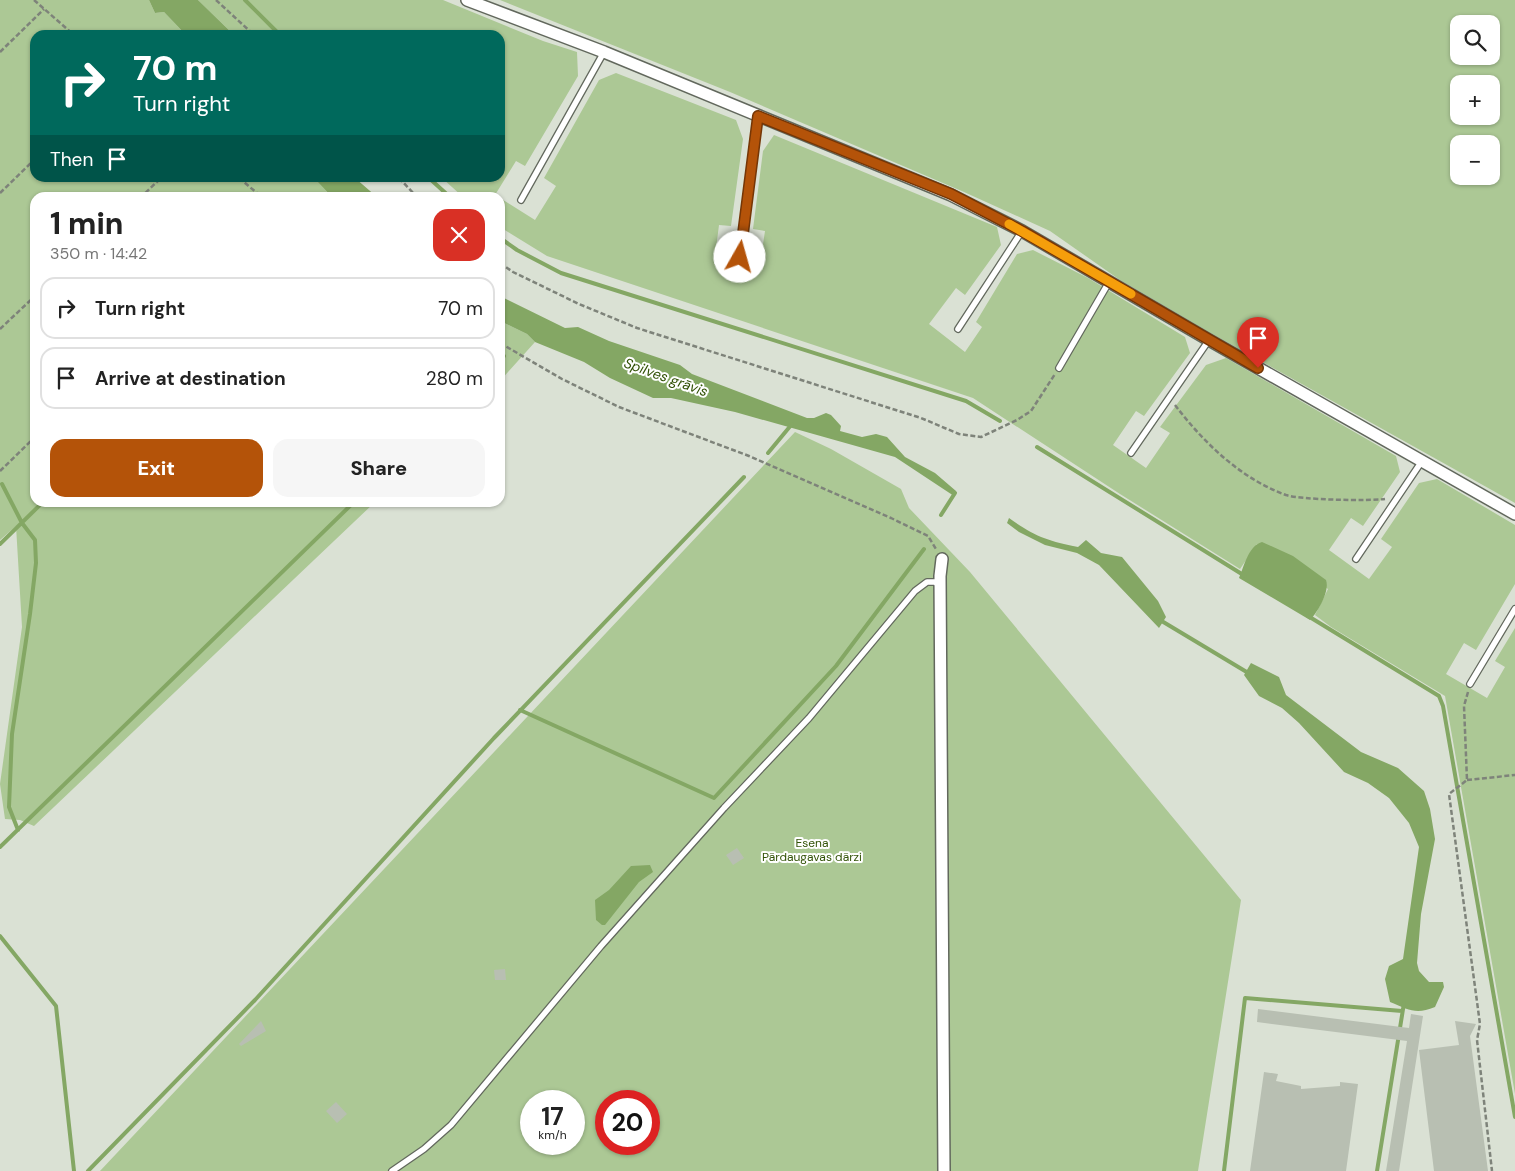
<!DOCTYPE html>
<meta charset="utf-8">
<style>
body{margin:0;font-family:"DM Sans",sans-serif;background:#f6f6f6;color:#222;height:100vh;display:flex;flex-direction:column;font-size:19px;white-space:nowrap}
*{box-sizing:border-box;margin:0}
p{font-size:16px;color:#767676}
.icon{flex:none;width:28px;height:28px;fill:none;stroke:currentColor;stroke-width:2;stroke-linecap:round;stroke-linejoin:round}
.map{position:relative;flex:1;overflow:hidden}
.panel{position:absolute;left:30px;top:192px;width:475px;height:315px;display:flex;flex-direction:column;background:#fff;border-radius:15px;box-shadow:0 1px 4px #0004}
.panel>*{flex:none}
.banner{position:absolute;left:30px;top:30px;width:475px;height:152px;border-radius:15px;box-shadow:0 1px 4px #0004;background:#00695c;color:#fff;overflow:hidden}
.buttons{position:absolute;left:1450px;top:15px;display:grid;gap:10px}
.buttons a{display:grid;place-items:center;width:50px;height:50px;border-radius:10px;background:#fff;box-shadow:0 1px 4px #0004;font-size:25px}
.speed{position:absolute;left:520px;top:1090px;display:flex;gap:10px;font-size:25px;font-weight:700;text-align:center}
.speed>*{display:grid;place-content:center;width:65px;height:65px;border-radius:50%;background:#fff;box-shadow:0 1px 4px #0004;line-height:1}
.speed small{font-size:12px;font-weight:400}
.speed .limit{border:8px solid #d22;background:#fff;color:#111}
.pin{position:absolute;display:grid;place-items:center;width:42px;height:42px;color:#fff;margin:-51px -21px;border-radius:50% 50% 50% 0;rotate:-45deg;box-shadow:0 0 5px #0007}
.pin .icon{rotate:45deg}
.me{position:absolute;width:55px;margin:-28px;rotate:7deg;stroke-linejoin:round;filter:drop-shadow(0 0 4px #0008)}
.turn{display:flex;align-items:center;gap:18px;height:105px;padding:0 20px;font-size:22px}
.turn .icon{width:65px;height:65px;stroke-width:2.5}
.turn b{display:block;font-size:35px;line-height:42px}
.then{display:flex;align-items:center;height:48px;padding:0 20px;background:#0003;gap:10px;font-size:19px}
.round{display:grid;place-items:center;flex:none;width:52px;height:52px;border-radius:15px;background:#f6f6f6}
.overview{display:flex;align-items:center;justify-content:space-between;height:85px;padding:0 20px}
h1{font-size:30px;font-weight:800;line-height:38px}
.primary-button{display:flex;gap:10px;margin-top:auto;padding:10px 20px}
.primary-button a{flex:1;height:58px;border-radius:15px;background:#b45309;color:#fff;font-size:20px;font-weight:800;line-height:58px;text-align:center}
.primary-button a+a{background:#f6f6f6;color:#222}
ul{padding:0;list-style:none}
li{display:flex;align-items:center;gap:15px;height:62px;margin:0 10px 8px;padding:0 10px;border:2px solid #e0e0e0;border-radius:15px}
li div{flex:1}
li b{display:block;font-size:19px}
li em{font-style:normal}
.map>svg:first-child{display:block}
</style>
<div class="map">
<svg width="1515" height="1171" viewBox="0 0 1515 1171">
<rect width="100%" height="100%" fill="#dae1d4"/>
<path fill="#acc895" fill-rule="evenodd" d="M0,0H149L155,13L164,12L186,35H35V178H314L332,197L35,198V502L374,503L34,826L20,820L5,819L0,784L22,627L16,526L0,540Z
M198,0H443L543,41L577,52L578,76L525,166L516,161L495,195L498,197H463L442,178H500V35H234Z
M500,0H1515V503L1207,331L1120,280L1050,231L964,192L730,92ZM1459,24H1491V56H1459ZM1459,84H1491V116H1459ZM1459,144H1491V176H1459Z
M616,73L736,120L743,139L731,226L719,225L714,264L759,271L765,231L753,229L763,151L774,135L997,227L1001,245L965,295L956,288L929,324L965,352L982,327L976,322L1017,254L1033,250L1088,278L1185,337L1190,353L1144,416L1136,411L1113,445L1146,468L1170,433L1160,427L1206,365L1226,358L1396,456L1400,472L1363,526L1351,518L1329,550L1369,579L1392,547L1381,539L1419,483L1437,479L1515,525V584L1476,650L1464,643L1446,674L1487,698L1505,667L1495,661L1515,628V1094L1445,696L1331,627L1315,615L1328,589L1257,544L1240,569L1120,494L973,398L547,256L500,227V198L535,220L556,186L544,178L599,80Z
M500,321L527,334L535,342L500,381Z
M795,432L831,449L901,489L909,508L970,572L1241,900L1198,1171H100ZM531,1101H574V1144H531ZM606,1101H649V1144H606Z"/>
<path fill="#84a764" d="M149,0H198L234,35H186L164,12L155,13Z
M314,178H355L377,197H332Z
M500,296L565,328L578,327L609,341L680,365L692,374L807,418H814L826,413L831,415L841,426L840,431L862,437L876,434L887,437L905,457L935,473L956,491L954,496L895,457L735,412L671,398H653L610,378L584,362L535,342L527,334L500,321Z
M1009,518C1034,536 1048,541 1078,547L1086,540L1101,553L1122,557L1158,601L1166,617L1159,628L1099,565L1077,553L1045,545L1019,532L1007,523Z
M1262,542L1293,556L1326,580C1330,591 1318,612 1310,620L1239,578C1244,567 1248,546 1262,542Z
M1251,663L1279,677L1286,695L1361,752L1398,768L1424,791L1430,809L1435,839L1421,914L1417,963L1419,971L1429,982H1443L1444,987L1435,1007C1416,1015 1409,1010 1390,1002L1385,979L1389,966L1403,959L1419,847L1409,823L1389,798L1368,783L1344,772L1299,723L1282,708L1259,696L1244,675Z
M650,865L653,872L639,882L605,925H602L596,920L595,900L609,890L631,866Z"/>
<g fill="none" stroke-linecap="round" stroke-linejoin="round">
<path stroke="#84a764" stroke-width="4" d="M245,0L280,35
M429,178L451,198
M500,238L517,250L561,273L966,401L1000,421
M500,360L504,356
M1037,447L1245,576
M768,453L792,424
M2,484L22,523L35,540L36,563L30,614L12,734L9,807L18,830
M941,515L955,493L953,492
M0,544L43,502
M1308,616L1439,696L1443,706L1515,1117
M1160,620L1250,674
M520,710L714,798L836,666L924,549
M0,847L354,502
M0,936L56,1006L74,1171
M88,1171L255,1000L494,738L744,477
M1224,1171L1245,998L1402,1011
M1377,1171L1404,1003"/>
</g>
<path fill="#b8bfb2" d="M737,848L744,858L733,865L726,855Z
M505,969L506,980H495L494,970Z
M1258,1009L1409,1028L1411,1014L1423,1016L1399,1171H1386L1407,1041L1257,1022Z
M261,1021L266,1031L241,1046L239,1044Z
M1455,1021L1476,1024L1470,1036L1488,1171H1434L1419,1050L1459,1045Z
M1264,1072L1278,1074L1276,1081L1301,1086V1089L1340,1086V1082L1358,1084L1346,1171H1250Z
M336,1102L347,1114L337,1123L326,1111Z"/>
<g fill="none" stroke-linecap="round" stroke-linejoin="round">
<defs>
<path id="lane" d="M521,200L604,52
M740,257L758,116
M958,329L1022,231
M1059,368L1109,282
M1131,453L1209,340
M1356,559L1422,461
M1470,684L1515,609
M392,1171L424,1149L451,1125L601,946L724,808L809,718L915,591L927,582H935L939,585"/>
<path id="street" d="M467,0L604,52L951,195L1022,231L1209,340L1515,514
M942,559L940,576L944,1171"/>
</defs>
<use href="#lane" stroke="#62685d" stroke-width="8"/>
<use href="#street" stroke="#62685d" stroke-width="14"/>
<path stroke="#7e837a" stroke-width="2.5" stroke-dasharray="5 2.5" stroke-linecap="butt" d="M34,0L74,35
M216,0L254,35
M0,52L44,9
M239,178L263,198
M399,178L418,198
M0,193L35,159
M140,198L161,178
M500,263L513,272L579,304L637,328L921,418L959,434L981,437L1017,420L1031,411L1055,374
M0,329L35,296
M500,343L562,379L619,407L749,456L891,518L928,536L936,549
M1175,405C1203,442 1241,479 1286,495C1301,500 1369,501 1385,499
M0,471L35,437
M1468,692L1464,706L1467,780L1449,794L1480,1024L1477,1040L1492,1171
M1467,780L1515,775"/>
<use href="#lane" stroke="#fff" stroke-width="5.5"/>
<use href="#street" stroke="#fff" stroke-width="11"/>
</g>
<g fill="none" stroke-linecap="round" stroke-linejoin="round">
<defs>
<path id="route" d="M740,257L758,116L951,194L1022,231L1258,368"/>
</defs>
<use href="#route" stroke="#753606" stroke-width="12"/>
<use href="#route" stroke="#b45309" stroke-width="9"/>
<path stroke="#f59e0b" stroke-width="9" d="M1009,224L1131,294"/>
</g>
<g text-anchor="middle" dominant-baseline="central" stroke-width="4" stroke-linejoin="round" paint-order="stroke">
<g font-size="12" fill="#335308" stroke="#fff">
<text x="812" y="843">Esena<tspan x="812" dy="14">Pārdaugavas dārzi</tspan></text>
</g>
<g font-size="14" font-style="italic" fill="#305004" stroke="#fff">
<text transform="translate(666 377) rotate(20)">Spilves grāvis</text>
</g>
</g>
</svg>
<div class="buttons">
<a><svg class="icon" aria-label="search" viewBox="0 0 24 24"><circle cx="10" cy="10" r="6"/><path d="M15 15l6 6"/></svg></a>
<a>+</a>
<a>−</a>
</div>
<div class="speed"><div>17<small>km/h</small></div><div class="limit">20</div></div>
<div class="pin" style="left:1258px;top:368px;background:#d93025"><svg class="icon" aria-label="arrive" viewBox="0 0 24 24"><path d="M6 21V4h12l-3 4 3 4H6"/></svg></div>
<svg class="me" style="left:740px;top:257px" viewBox="-20 -20 40 40"><circle r="19" fill="#fff"/><path d="M0-13L10 11 0 6-10 11z" fill="#b45309"/></svg>
<div class="banner">
<div class="turn"><svg class="icon" aria-label="right" viewBox="0 0 24 24"><path d="M7 20v-9h11M14 6l5 5-5 5"/></svg><div><b>70 m</b>Turn right</div></div>
<div class="then">Then<svg class="icon" aria-label="arrive" viewBox="0 0 24 24"><path d="M6 21V4h12l-3 4 3 4H6"/></svg></div>
</div>
<section class="panel">
<div class="overview"><div><h1>1 min</h1><p>350 m · 14:42</p></div><a class="round" style="background:#d93025;color:#fff"><svg class="icon" aria-label="close" viewBox="0 0 24 24"><path d="M6 6l12 12M18 6L6 18"/></svg></a></div>
<ul>
<li><svg class="icon" aria-label="right" viewBox="0 0 24 24"><path d="M7 20v-9h11M14 6l5 5-5 5"/></svg><div><b>Turn right</b></div><em>70 m</em></li>
<li><svg class="icon" aria-label="arrive" viewBox="0 0 24 24"><path d="M6 21V4h12l-3 4 3 4H6"/></svg><div><b>Arrive at destination</b></div><em>280 m</em></li>
</ul>
<div class="primary-button"><a>Exit</a><a>Share</a></div>
</section>
</div>
